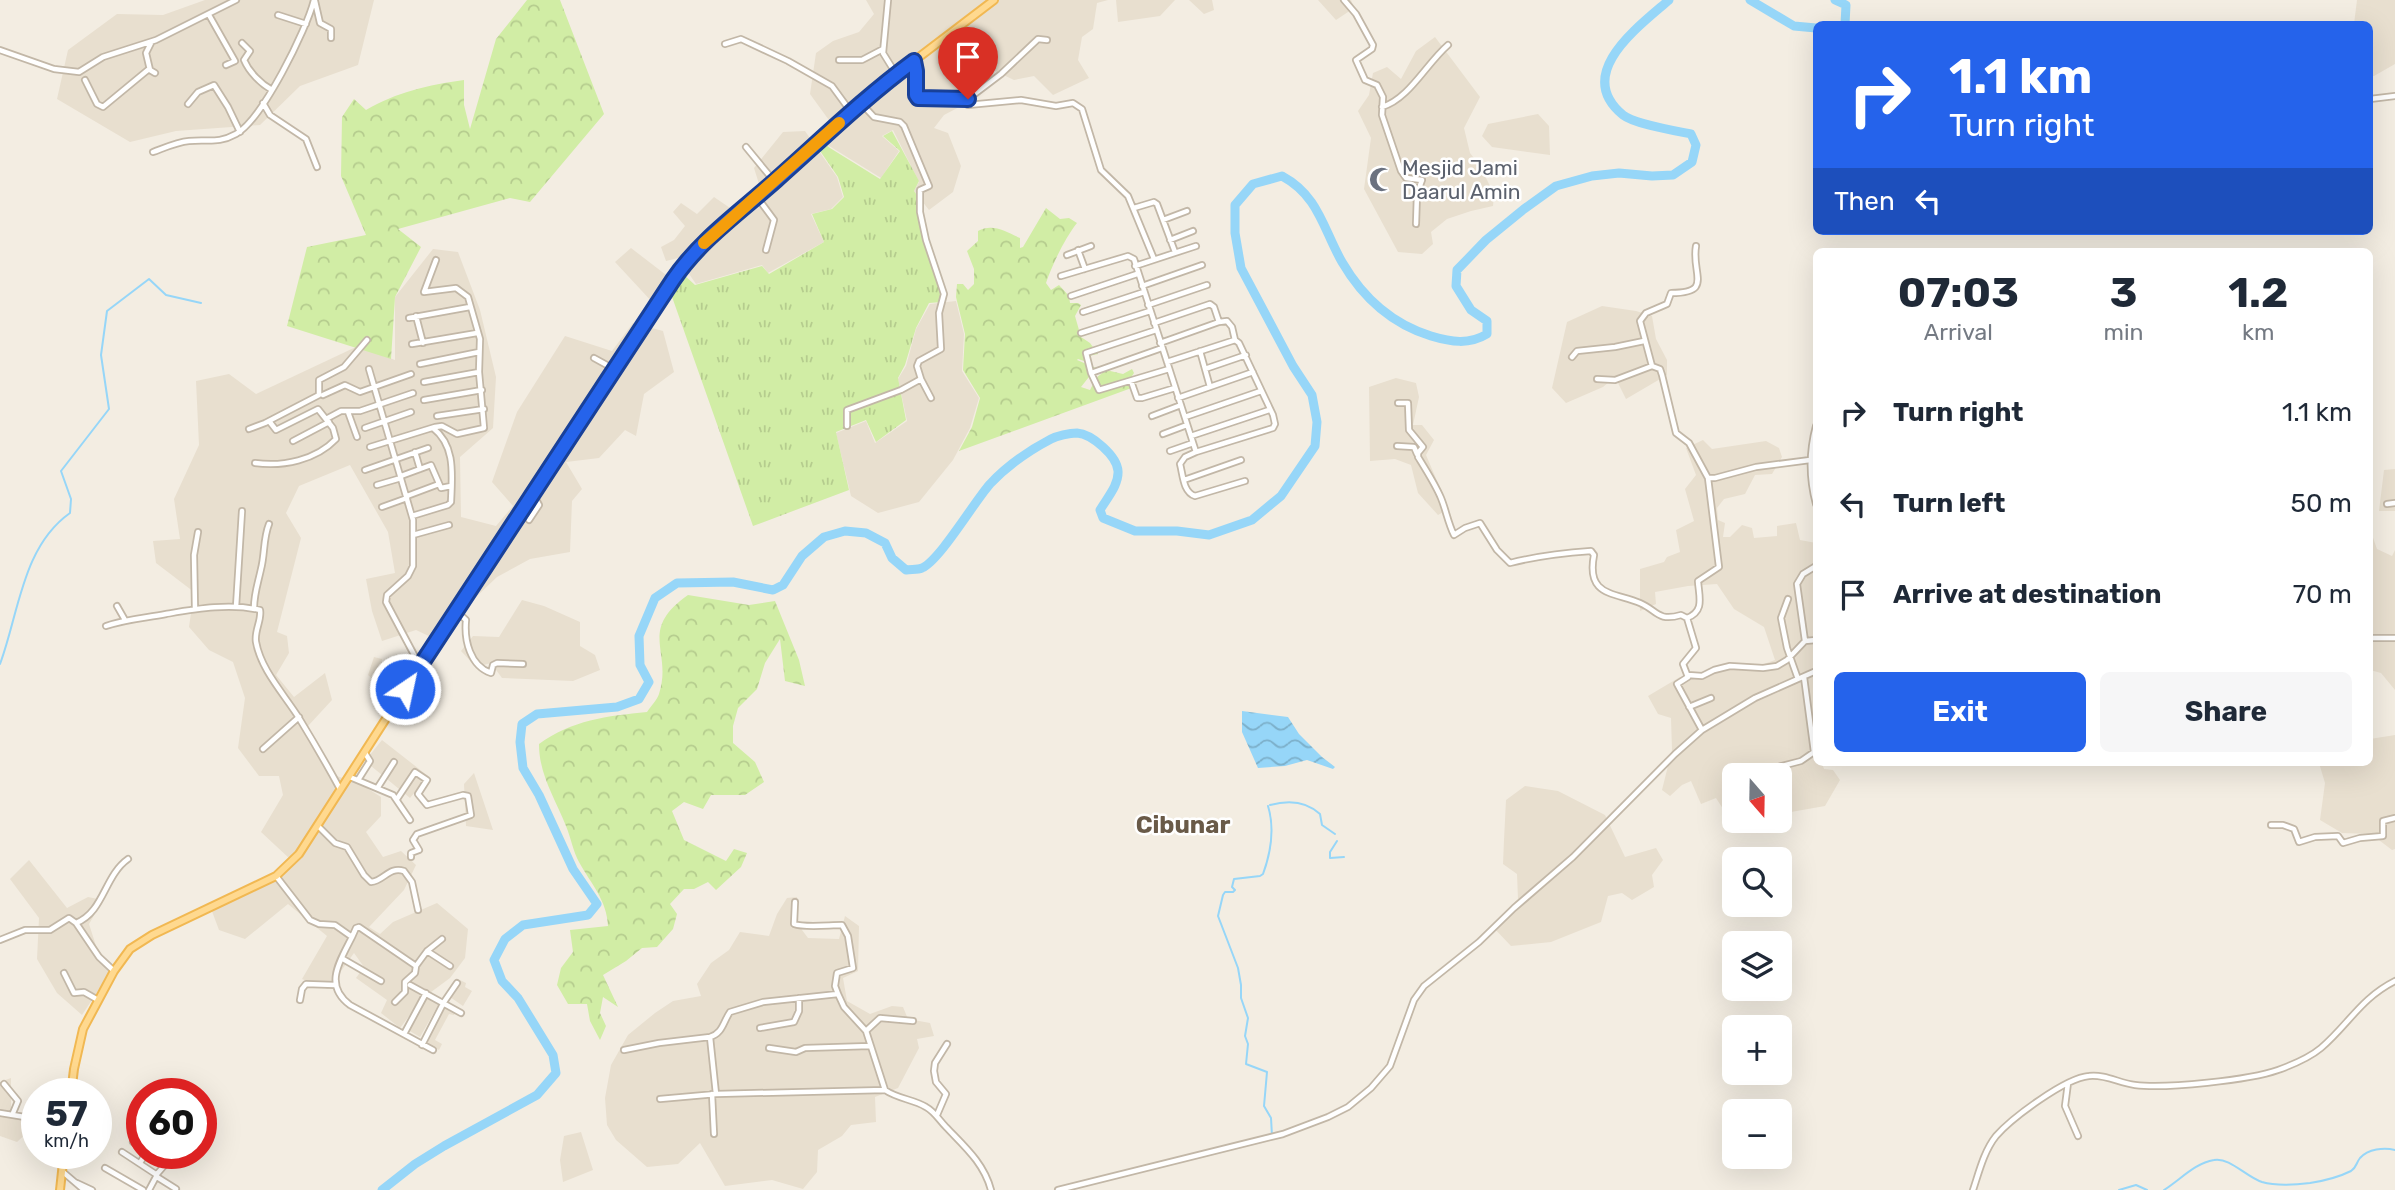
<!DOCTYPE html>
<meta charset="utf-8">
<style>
body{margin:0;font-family:Rubik,sans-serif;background:#f6f6f7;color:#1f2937;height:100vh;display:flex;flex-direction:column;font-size:26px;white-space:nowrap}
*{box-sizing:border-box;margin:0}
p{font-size:23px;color:#747a83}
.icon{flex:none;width:38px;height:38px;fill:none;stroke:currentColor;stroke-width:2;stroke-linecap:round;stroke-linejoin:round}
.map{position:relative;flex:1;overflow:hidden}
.details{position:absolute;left:1813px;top:248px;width:560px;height:518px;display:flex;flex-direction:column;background:#fff;border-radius:10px;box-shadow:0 7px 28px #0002}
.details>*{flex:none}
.hud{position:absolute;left:1813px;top:21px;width:560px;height:214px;border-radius:10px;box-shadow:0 7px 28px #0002;background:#2563eb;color:#fff;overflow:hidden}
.needle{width:46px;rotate:160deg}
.buttons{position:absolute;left:1722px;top:763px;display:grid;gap:14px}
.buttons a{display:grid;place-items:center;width:70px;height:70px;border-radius:10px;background:#fff;box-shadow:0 7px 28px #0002;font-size:35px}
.speed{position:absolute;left:21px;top:1078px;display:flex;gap:14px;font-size:35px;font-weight:700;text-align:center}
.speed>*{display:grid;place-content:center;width:91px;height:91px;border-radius:50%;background:#fff;box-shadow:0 7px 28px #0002;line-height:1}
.speed small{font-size:18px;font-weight:400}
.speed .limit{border:10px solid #d22;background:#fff;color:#111}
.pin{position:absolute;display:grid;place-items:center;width:60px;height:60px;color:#fff;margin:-72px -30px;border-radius:50% 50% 50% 0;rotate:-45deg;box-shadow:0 0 7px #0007}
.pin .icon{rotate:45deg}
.me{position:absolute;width:77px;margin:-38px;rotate:34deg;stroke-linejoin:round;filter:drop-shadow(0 0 5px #0008)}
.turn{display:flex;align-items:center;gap:24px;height:147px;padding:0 21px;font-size:32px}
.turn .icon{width:91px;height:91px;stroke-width:2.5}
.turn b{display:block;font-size:49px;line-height:60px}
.then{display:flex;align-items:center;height:66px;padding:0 21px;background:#0003;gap:14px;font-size:26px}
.eta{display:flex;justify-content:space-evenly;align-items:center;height:119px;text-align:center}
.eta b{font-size:42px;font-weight:700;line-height:49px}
.action{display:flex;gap:14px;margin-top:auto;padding:14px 21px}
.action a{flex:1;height:80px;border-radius:10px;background:#2563eb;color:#fff;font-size:28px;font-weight:700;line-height:80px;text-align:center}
.action a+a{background:#f6f6f7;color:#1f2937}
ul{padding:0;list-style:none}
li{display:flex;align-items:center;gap:21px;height:91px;padding:0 21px}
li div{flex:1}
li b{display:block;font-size:26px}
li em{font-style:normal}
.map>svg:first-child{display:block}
</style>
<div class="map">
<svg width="2395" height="1190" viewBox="0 0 2395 1190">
<defs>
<pattern id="grass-tufts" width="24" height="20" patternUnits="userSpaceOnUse" patternTransform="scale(1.75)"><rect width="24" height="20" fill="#d1eda5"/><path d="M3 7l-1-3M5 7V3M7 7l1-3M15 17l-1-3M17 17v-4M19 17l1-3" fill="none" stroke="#b5cc8e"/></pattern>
<pattern id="forest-crowns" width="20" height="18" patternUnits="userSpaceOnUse" patternTransform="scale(1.75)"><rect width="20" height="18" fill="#d1eda5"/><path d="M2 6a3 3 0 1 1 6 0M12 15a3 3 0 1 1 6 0" fill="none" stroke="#b5cc8e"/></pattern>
<pattern id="water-waves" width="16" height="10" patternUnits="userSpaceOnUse" patternTransform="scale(1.75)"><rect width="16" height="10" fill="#96d6f8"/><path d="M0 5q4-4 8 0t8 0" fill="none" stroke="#7cafc9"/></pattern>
</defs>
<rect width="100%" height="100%" fill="#f3ede2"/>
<path fill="#e8dfcf" d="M205,0H374L358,65L300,86L260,125L176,131L130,142L57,99L68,50L117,14L163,15Z
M866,0H1108L1097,3L1093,29L1082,37L1078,60L1089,78L1053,95L1034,76L1014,80L993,70H959L948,76L966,85L965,104L944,115L934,128L948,133L961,166L953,192L929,210L914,191L919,182L893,130L882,136L899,151L881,178L826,144L831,123L810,94L816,53L833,41L859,32L874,14Z
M1116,0H1175L1160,16L1118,22Z
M1189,0H1212L1214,10L1204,14Z
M1318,0H1351L1354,8L1336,20Z
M2357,0H2395V64L2374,76H2370V24H2354Z
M1435,37L1480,97L1464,128L1470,153L1480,166L1494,194L1493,206L1471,211L1447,219L1431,232L1433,244L1422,254L1398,252L1364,189L1371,138L1358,111L1369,95L1373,73L1387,67L1401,79L1416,51Z
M1538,114L1549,126L1550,155L1492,147L1482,136L1488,124Z
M805,131L837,177L843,197L831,209L811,214L824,242L768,273L762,265L696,284L678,258L666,261L661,247L674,240L685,226L673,212L681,203L697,214L714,197L733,210L760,187L754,168L783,132Z
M631,248L670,278L654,304L615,262Z
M433,249L458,252L480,310L496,377L493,428L460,457L461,517L496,526L513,506L492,482L517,412L565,336L612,351L633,323L663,331L674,372L644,394L636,436L625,430L599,458L566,462L582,489L572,501L570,552L530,559L497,577L433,638L416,630L382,641L372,611L366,579L395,573L388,532L350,465L299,486L286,513L301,538L277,632L287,636L289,653L276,675L294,697L325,673L332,700L308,726L334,775L362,785L381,797V816L366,832L383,857L401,851L416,865L404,890L369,927L380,934L393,922L437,903L468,929L465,958L450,978L423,998L400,1028L381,1013L387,1000L356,978L364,967L354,953L328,989L302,979L327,936L288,904L245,939L219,930L210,906L279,870L290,859L261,832L283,795L279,776H259L238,748L245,698L233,662L209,650L189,627L194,592L156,563L153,541L180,539L174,499L199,445L196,381L229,374L256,394L358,346L395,360V297Z
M956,301L964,334L962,371L979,398L970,428L953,460L919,502L878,513L851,496L836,433L866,421L875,443L907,421L898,379L906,366L916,329L930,304Z
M1602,306L1636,311L1652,316L1656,339L1667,360V375L1626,399L1615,377L1603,387L1566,403L1552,388L1567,322Z
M1396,378L1416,383L1419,397L1413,425H1422L1434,440L1426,455L1449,509L1438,515L1418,493L1411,465L1395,459L1370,461L1369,387Z
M1703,440L1712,449L1766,441L1779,448L1782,457L1772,474L1755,475L1745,494L1724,499L1717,508L1718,520L1725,523L1723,537H1730L1742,525L1752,528L1754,538L1777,536V526L1796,523L1800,540L1816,543V763H1822L1824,769L1833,770L1840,780L1825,806L1791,812L1780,809V775H1734V814L1725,812L1716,798L1701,804L1691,781L1682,785L1670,796L1662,790L1672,750L1671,718L1658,714L1648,696L1680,677L1704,673L1726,665L1753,668L1775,660L1764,627L1734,609L1717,584L1688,586L1655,592L1656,604L1640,611V569L1664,562L1667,557L1680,552L1676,530L1694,521L1685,489L1696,475L1686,448Z
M2395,469V511H2379L2384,470Z
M2371,532L2377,549L2392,556L2395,550V690L2381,673L2370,670Z
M522,600L544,606L580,622V646L595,655L600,670L573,681L502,678L491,663L476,667L461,651L473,636L499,637Z
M374,657L382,659L381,666L397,679L390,689L397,695L389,707L374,696L378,683L368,675Z
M2395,735V849L2392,850L2371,834L2342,833L2320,820L2325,783L2319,763H2370V739Z
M382,740L428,776L410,798L365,761Z
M474,773L493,830L466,826L464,784Z
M1525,786L1558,791L1605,815L1625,857L1656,848L1663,860L1652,875L1654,887L1632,900L1622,893L1608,896L1601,922L1551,942L1511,946L1492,926L1518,899L1517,874L1503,864L1504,840L1506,800Z
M29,860L67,908L88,897L103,900L89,924L98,952L111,971L82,1015L57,993L37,959L39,918L10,879Z
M797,897L796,922L808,938L839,939L845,916L859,926L858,971L843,978L847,1001L870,1014L892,1006L903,1007L908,1019L930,1023L934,1036L917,1039L919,1048L898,1088L875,1097L876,1122L851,1125L842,1136L818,1150L817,1172L803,1189L772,1180L725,1186L700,1143L678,1164L647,1167L616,1140L607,1125L605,1098L611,1065L628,1035L655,1013L673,1001L701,996L697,984L711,963L729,950L740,932L769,936L777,914L787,898Z
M460,980L466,983L465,987L472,991L463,1006L450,997Z
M429,996L440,1002L420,1037L408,1030L425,998Z
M445,1005L457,1010L454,1015L449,1014L435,1040L442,1044L439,1050L425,1042Z
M11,1078V1107L32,1128L17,1142L0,1136V1082Z
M581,1132L593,1170L563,1182L560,1160L564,1136Z"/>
<path fill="url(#grass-tufts)" d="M892,131L919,181L914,191L920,199V212L943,294L942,302L929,303L916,328L905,365L898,378L906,420L876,442L866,420L836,432L849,490L753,526L671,294L683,274L695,285L762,266L769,274L824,242L812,214L832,209L844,197L838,177L818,148L826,141L825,144L830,148L880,179L900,151L883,136Z"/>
<path fill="url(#forest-crowns)" d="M527,0H560L604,114L530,202L510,198L398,229L421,247L395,297L391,359L287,326L307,247L366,235L341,176L342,117L354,99L366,110C397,92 428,85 464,80V105L470,129L496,39Z
M1046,208L1060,219L1069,218L1077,223C1065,238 1052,265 1046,283L1051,290L1059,285L1069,296L1070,303H1078L1081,305L1075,316L1081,337L1090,343L1098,354L1089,356L1084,361L1078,359L1077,360L1096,368L1081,387L1090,390L1096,378L1106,370L1123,374L1132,369L1134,373L1132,376L1134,383L1137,386L959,451L972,427L980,398L963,370L965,334L956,297L957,284H963L968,290L974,284V269L967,251L978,241V231C993,223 1006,232 1020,238V248L1023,247Z
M688,595L749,605L775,601L799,660L805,686L785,681L780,639L765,663L757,689L738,708L733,726V743L755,762L764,782L745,795H711L703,809L684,802L672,811L684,840L726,861L734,849L747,853L741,867L716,890L708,882L694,889H684L670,904L677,914L673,929L657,947L642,948L626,961L603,975L618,1007L603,997L600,1013L606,1026L600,1040L590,1021L587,1004H568L557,985L561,968L573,952L570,930L608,926C607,900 591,884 579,862C573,851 571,838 566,826C555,798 539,775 539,744C572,720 607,716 647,712C651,706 657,700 659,694C673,651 637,631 688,595Z"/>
<path fill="url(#water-waves)" d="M1242,711L1288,717L1299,734L1322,757L1335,767L1333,769L1307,760L1285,766L1258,768L1242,732Z"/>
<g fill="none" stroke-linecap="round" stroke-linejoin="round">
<path stroke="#96d6f8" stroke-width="2" d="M0,664C19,613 22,547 70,513L71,499L61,471L109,409L101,355L107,311L149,279L166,295L201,303
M1270,805C1288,800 1306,801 1320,814L1322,825L1335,834
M1268,806C1275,829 1271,852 1263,874L1260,876L1234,879L1232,887L1235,890L1233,892H1225L1223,895L1218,916L1238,968L1241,985V998L1248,1018L1245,1036L1248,1044L1246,1064L1267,1072L1264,1106L1271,1118L1272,1136
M1337,841L1330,852V858L1344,857
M2119,1190L2136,1185L2147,1190
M2164,1190C2180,1180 2195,1163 2214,1160C2230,1157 2246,1177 2262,1182C2276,1186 2294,1185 2310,1183C2323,1181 2339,1177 2351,1171C2357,1167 2356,1163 2360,1158C2368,1149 2384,1147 2395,1150"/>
<path stroke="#96d6f8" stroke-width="9" d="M1750,0L1794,26L1816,28
M1835,0L1846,5L1845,24
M382,1190L415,1164L444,1146L537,1095L556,1073L553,1055L518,998L502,981L494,960L505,939L523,925L588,915L597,904L573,869L539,795L523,768L520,742L522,724L537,714L617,707L639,699L649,682L640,665L639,636L655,598L677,583L733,582L773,590L783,585L802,556L824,537L845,531L866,533L885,543L892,558L906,570C911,569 917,570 922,568C940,560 974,502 990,484C1006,467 1030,450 1051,439C1057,436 1069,433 1077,433C1092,434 1117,456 1118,471C1119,485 1107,498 1100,510L1103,518L1135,531H1177L1209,535L1252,520L1281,496L1315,446L1317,422L1312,395L1293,366L1241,268L1235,233V205L1253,184L1282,176C1319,196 1323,229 1342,262C1363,298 1392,324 1431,336C1451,342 1469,345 1487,334V321L1471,310L1456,286L1457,270L1486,240L1524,209L1556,186L1592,176L1619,173L1652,176L1673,175L1692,162L1696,145L1691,134C1676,131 1634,124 1623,115C1573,74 1638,27 1669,0"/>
<defs>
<path id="minor" d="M888,0L883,53L896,74
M1344,0L1356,14L1373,45L1372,49L1356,60L1365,80L1377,85L1383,97L1382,115L1401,171L1406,178L1422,180L1417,194L1416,224
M315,1L320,23L331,29V38
M209,15L235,61L226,65
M278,15L306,24
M942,40L948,66L967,70L968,105L1021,100L1056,106L1073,103L1082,109L1101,170L1128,196L1154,259
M151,43L146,53L150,70L155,73
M242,43L250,51L244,60C249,72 261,84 272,90
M725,44L741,39L788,61L832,86L851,112
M0,50L54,69L79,72L103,57L156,40L236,0
M839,60H862L883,49
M914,61L916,95L918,98L968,99L1001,74L1038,39L1047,40
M85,80L97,104L103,107L149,69
M2370,99L2395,96
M263,103L270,115L306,139L317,167
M188,104L198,92L214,85L228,107L240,132
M1382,107C1409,99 1426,64 1448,45
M746,147L774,181
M153,152C164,148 177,142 189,141C208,139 218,144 236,134C262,120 307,29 314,0
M757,197L774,220L766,250
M1134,208L1154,202L1157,204L1175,252
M1163,220L1187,211
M1170,240L1193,231
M1078,250L1085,269
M1067,255L1091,246
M1135,266L1196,246
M1061,276L1128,256L1134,259L1196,452
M1142,286L1202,265
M1071,296L1137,274
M1148,305L1207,285
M1083,312L1144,292
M416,316L423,343
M409,318L470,307
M1154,323L1210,304L1214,307L1219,322
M1081,333L1150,311
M1160,343L1219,322L1227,321L1232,327L1235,340
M412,344L477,333
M1162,348L1091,373L1099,390L1169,369
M1200,351L1210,387
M1572,357L1577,351L1615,347L1644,341
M594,358L614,369
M1167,362L1235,340L1239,343L1273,415L1275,424L1273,428L1196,452L1185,457L1180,464C1183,475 1183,492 1195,496L1245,481
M420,364L479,352
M369,369L413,520V566L408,576L387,595L386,602L420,666
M1205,369L1246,355
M1091,373L1086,353L1156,330
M921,379L931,398
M1597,379L1615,380L1652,366
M1131,381L1137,398H1142L1175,388
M424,382L479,372
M323,395L345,385L360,392L411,374
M1178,398L1253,372
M424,400L482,390
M1398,403H1408L1409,430L1423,447L1418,453V457C1426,470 1435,484 1441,498C1446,510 1448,523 1454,535L1465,528L1480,523L1497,550L1510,563C1537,556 1563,553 1591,551L1594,555C1586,596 1613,592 1640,603C1657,610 1657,622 1681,615L1687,618C1705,611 1699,597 1698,581L1719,567L1708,478L1689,443L1676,433L1662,375L1660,369L1652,366L1640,321L1646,313L1667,304L1671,293C1714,293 1691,274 1696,246
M348,412L357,437
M437,416L484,409
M1152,416L1181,405
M1185,417L1261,391
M326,419L341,411H360L413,393
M847,426V410L901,390L921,379L917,366L919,361L941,349L939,313L944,294L926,240L920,212V190L929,186L904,126L900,122L874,117L860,102
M1816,426C1809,452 1809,478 1816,504
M365,428L411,412
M249,429L265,423L319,395V380L344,367L367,340
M1163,434L1187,425
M1191,436L1269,410
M293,441L329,422
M1397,446L1414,447L1417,454
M370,447L435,427L442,426L457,434L484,428L479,372L480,339L468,297L456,288L424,292L436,260
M1170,451L1193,443
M415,452L420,469
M255,463C283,467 316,460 336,439L333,428L318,409L276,430L269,421
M365,470L428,448
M401,476L431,465L441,488L451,486
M1708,478H1715L1756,467L1810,460
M1184,480L1241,460
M377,485L401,478
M407,496L439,484
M2387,504L2395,503
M382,507L407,498
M412,516L448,505L451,502C452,475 456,446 433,428
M529,520L539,505L533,494
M413,535L449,525
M1788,599L1781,618L1787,648L1798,679
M117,606L125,620
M236,607L242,511
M254,608C254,594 258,583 261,569C265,554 263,539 269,524
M195,609L194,555L198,532
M456,611L466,620C464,640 470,666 491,673L493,665L497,663L523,664
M1687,618L1696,648L1683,664L1688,677L1677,684L1702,730
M106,626C126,619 145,618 166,614C196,609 229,603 260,610C262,620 254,631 256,642C261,670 284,694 299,718C313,741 327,765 340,789
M2370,638H2395
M1805,641L1816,640
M1688,675L1702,676L1714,670L1730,666L1763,668L1777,666L1787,660L1805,641L1797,584L1803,574L1816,566
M1689,707L1711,698
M263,749L299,717
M1778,767L1801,761L1814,752L1804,677
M350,777L393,795L410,820
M358,780L370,761L365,753
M378,787L394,762
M397,799L415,772L427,780L418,794L427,805L463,795L468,796L471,815L417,834L413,840L419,850L411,853V857
M2271,825H2283L2294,829L2299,842L2315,837L2338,836L2343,843L2360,838L2383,836V821L2395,818
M318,826L335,843L347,847L364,875L371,882C384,881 389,866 404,871L412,882L418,910
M276,876L310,920L319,924L335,925L352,937L356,928L359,927L416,966L427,951L442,939
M795,902L794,924C805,928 829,925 842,925L848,936L853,968L837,973L835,986L838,994L844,1007L866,1031L885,1090C898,1099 913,1099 926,1107C935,1112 939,1120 946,1127C964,1146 984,1163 991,1190
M76,923C104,912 104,876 128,859
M352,937C340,961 323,985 350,1005L433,1050
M0,940L25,930H50L69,918L76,923L99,957L114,971
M427,951L450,966
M343,959L381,981
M64,973L74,993L84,992L98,1000
M410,985L461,1013
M300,1000L302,989L306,984L335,985
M395,1002L405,992V982L415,973L416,966
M760,1028L794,1022L799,1011V998
M866,1031L880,1018L913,1021
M404,1034L426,993
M422,1045L444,1002L457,983
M769,1048L796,1052L805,1048L870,1046
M624,1050L659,1043L710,1037
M2068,1083L2065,1106L2078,1136
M4,1084L18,1101L13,1113
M712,1094L714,1134
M716,1094L710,1037C723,1033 723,1022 730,1012L763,1002L838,994
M660,1099L716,1094L885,1090
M0,1113L37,1119
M937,1115L946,1094L936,1082L934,1071L935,1063L947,1044
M96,1117L101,1118
M133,1142L142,1149
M122,1152L157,1175L149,1190
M140,1163L146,1153
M105,1168L143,1190
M63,1172L84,1190
M157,1174L170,1159
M157,1177L176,1189
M77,1183L92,1190
M1058,1190L1283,1134L1328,1117L1348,1107L1371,1088L1390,1066L1414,1000L1424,986L1479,942L1514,908L1573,857L1675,754L1702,730L1755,698L1816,671
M1973,1190C1979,1172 1984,1151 1996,1136C2012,1118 2065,1078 2089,1076C2105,1074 2119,1083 2135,1085C2165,1089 2250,1080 2278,1070C2292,1065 2309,1058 2321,1048C2348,1025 2361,998 2395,981"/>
<path id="major" d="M71,1094L74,1069L83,1029L114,971L130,949L152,935L276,876L299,854L405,689L686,261L860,102L994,0
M60,1190L64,1153"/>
</defs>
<use href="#minor" stroke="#c2b7a7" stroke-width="8"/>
<use href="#major" stroke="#f1b852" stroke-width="10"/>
<use href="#minor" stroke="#fff" stroke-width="4.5"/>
<use href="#major" stroke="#ffd98f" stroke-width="6"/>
</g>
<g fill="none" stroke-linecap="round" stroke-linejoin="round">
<defs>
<path id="route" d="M405,689L673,280C700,240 740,212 776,180C822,139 865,97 914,61L916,71V95L918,98L968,99"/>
</defs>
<use href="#route" stroke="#184099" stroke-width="18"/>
<use href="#route" stroke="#2563eb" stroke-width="12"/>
<path stroke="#f59e0b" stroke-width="12" d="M704,243L839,123"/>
</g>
<defs>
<symbol id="mosque-bare" viewBox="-9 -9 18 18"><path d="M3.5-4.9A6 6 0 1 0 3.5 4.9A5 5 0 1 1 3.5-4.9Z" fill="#6b7280" stroke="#fff" stroke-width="2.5" paint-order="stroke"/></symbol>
</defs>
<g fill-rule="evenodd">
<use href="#mosque-bare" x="1364" y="162" width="35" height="35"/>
</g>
<g text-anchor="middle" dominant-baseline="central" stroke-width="5" stroke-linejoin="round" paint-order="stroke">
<g font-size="21" fill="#5b616d" stroke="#fff" text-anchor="start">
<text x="1402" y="167">Mesjid Jami<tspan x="1402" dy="24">Daarul Amin</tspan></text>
</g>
<g font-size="24" font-weight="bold" fill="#695a48" stroke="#fff">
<text x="1183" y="825">Cibunar</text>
</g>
</g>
</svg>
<div class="buttons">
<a><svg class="needle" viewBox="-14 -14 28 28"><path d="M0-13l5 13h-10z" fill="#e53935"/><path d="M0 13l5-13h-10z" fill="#747a83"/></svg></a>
<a><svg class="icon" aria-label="search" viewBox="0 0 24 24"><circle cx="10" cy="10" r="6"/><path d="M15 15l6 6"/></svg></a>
<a><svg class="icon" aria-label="layers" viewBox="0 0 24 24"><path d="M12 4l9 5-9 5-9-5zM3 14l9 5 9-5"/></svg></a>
<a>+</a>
<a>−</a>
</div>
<div class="speed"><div>57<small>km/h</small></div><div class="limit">60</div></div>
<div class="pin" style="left:968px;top:99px;background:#d93025"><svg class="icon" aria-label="arrive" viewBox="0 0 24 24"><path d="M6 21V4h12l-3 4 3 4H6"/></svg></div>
<svg class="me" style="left:405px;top:689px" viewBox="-20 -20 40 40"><circle r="17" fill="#2563eb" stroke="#fff" stroke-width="3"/><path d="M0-11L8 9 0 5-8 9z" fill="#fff"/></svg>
<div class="hud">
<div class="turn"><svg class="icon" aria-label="right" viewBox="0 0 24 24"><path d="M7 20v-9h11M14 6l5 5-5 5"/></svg><div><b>1.1 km</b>Turn right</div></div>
<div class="then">Then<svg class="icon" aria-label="left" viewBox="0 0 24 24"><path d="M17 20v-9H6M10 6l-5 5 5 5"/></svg></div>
</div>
<section class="details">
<div class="eta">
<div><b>07:03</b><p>Arrival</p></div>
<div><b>3</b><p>min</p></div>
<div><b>1.2</b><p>km</p></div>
</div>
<ul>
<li><svg class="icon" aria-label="right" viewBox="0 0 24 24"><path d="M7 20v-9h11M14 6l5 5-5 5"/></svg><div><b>Turn right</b></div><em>1.1 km</em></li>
<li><svg class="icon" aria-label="left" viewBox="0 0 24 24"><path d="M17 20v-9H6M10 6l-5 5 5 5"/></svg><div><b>Turn left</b></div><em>50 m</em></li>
<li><svg class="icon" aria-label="arrive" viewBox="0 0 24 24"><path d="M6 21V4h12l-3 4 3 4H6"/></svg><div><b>Arrive at destination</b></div><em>70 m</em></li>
</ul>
<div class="action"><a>Exit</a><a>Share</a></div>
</section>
</div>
